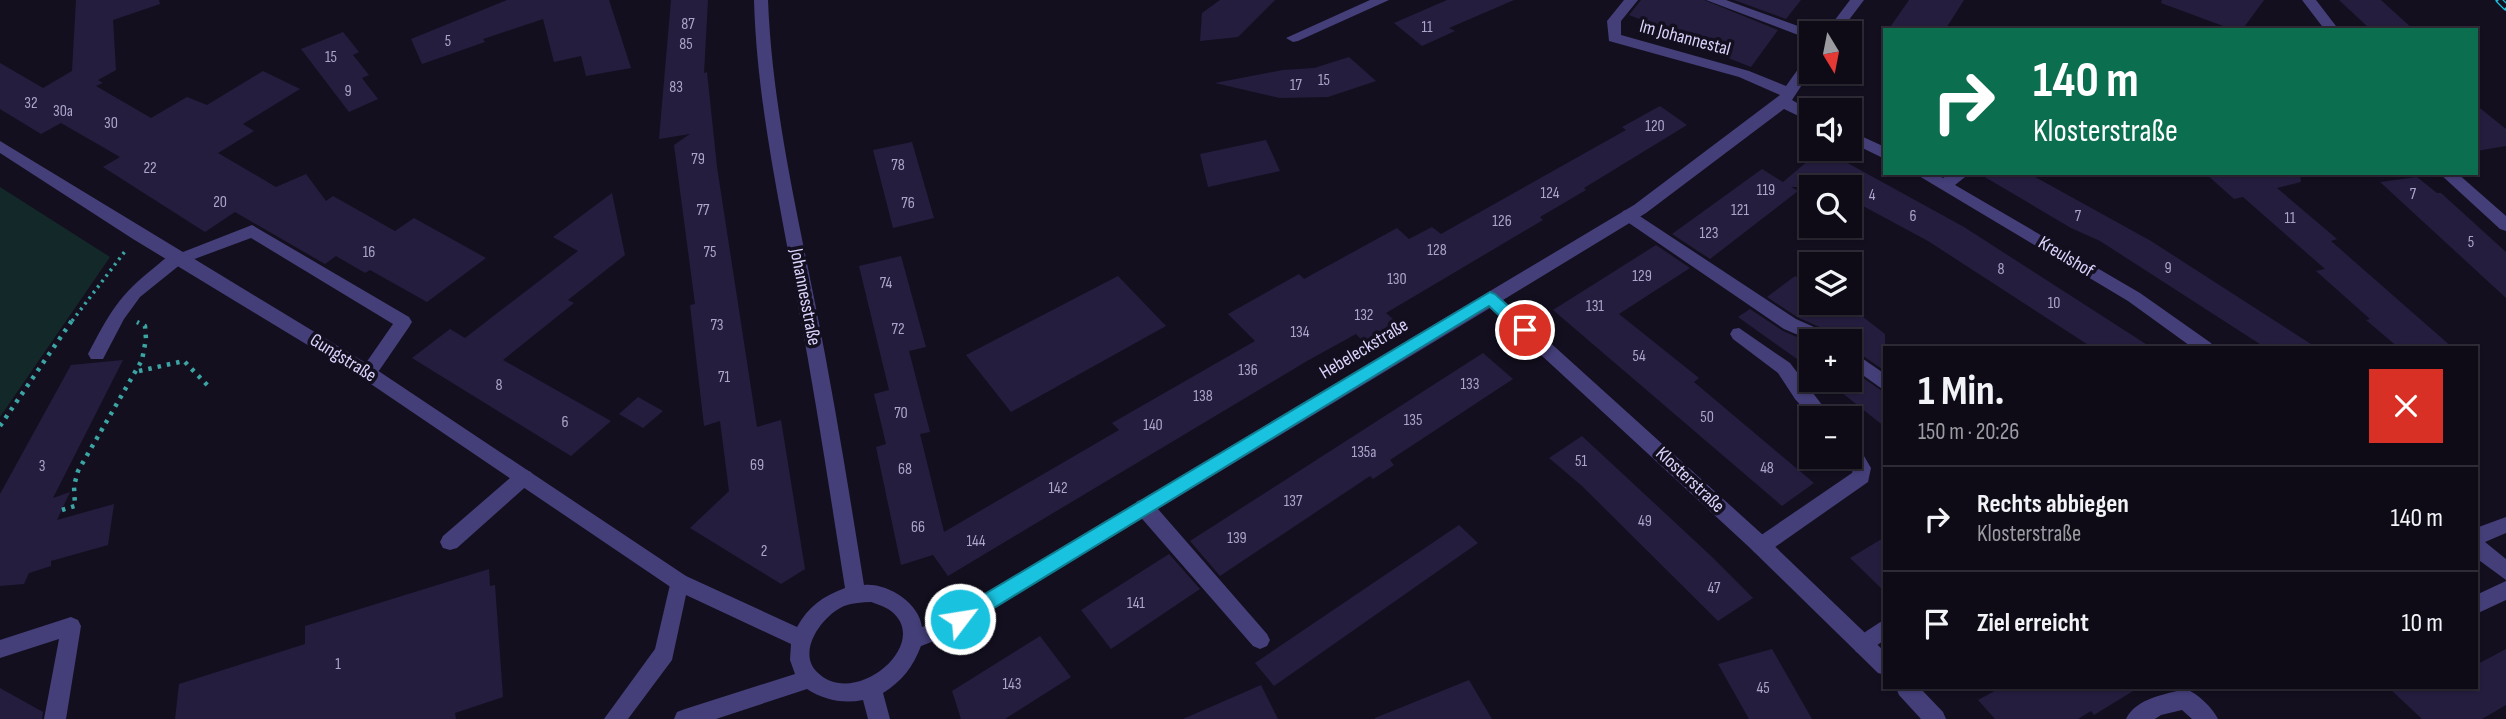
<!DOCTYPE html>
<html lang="de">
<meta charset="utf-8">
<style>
body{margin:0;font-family:"Sofia Sans Condensed",sans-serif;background:#1c1924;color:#f1f3f6;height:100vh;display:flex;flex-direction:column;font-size:26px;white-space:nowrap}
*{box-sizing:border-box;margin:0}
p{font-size:23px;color:#9b9ba1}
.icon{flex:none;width:38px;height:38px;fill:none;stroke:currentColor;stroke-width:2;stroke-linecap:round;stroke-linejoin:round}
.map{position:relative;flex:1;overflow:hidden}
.details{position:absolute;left:1883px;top:346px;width:595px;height:343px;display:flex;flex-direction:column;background:#0e0b17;border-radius:0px;box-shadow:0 2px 5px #0004,0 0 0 2px #2e2b36}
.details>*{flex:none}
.hud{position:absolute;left:1883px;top:28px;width:595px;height:147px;border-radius:0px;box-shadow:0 2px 5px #0004,0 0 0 2px #2e2b36;background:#0b6e4f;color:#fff;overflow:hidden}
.needle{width:46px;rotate:170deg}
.buttons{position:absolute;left:1799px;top:21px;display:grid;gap:14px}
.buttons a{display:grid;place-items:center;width:63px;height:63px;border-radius:0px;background:#0e0b17;box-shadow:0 2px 5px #0004,0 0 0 2px #2e2b36;font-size:35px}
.pin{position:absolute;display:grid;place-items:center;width:60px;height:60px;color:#fff;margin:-30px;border:4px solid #fff;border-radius:50%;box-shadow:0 2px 7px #0007}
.me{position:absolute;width:77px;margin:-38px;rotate:59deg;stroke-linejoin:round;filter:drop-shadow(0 0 5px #0008)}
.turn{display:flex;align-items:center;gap:24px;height:147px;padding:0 35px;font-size:32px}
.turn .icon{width:91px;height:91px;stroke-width:2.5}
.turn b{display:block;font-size:49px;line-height:60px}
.round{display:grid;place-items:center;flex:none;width:74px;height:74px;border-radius:0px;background:#1c1924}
.summary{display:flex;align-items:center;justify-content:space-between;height:119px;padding:0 35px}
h1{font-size:42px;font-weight:700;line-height:52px}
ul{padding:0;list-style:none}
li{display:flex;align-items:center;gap:21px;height:105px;padding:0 35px;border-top:2px solid #2e2b36}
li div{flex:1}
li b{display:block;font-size:26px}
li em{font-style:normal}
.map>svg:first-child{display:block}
</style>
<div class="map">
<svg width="2506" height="719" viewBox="0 0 2506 719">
<rect width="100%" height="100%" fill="#130f1f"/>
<path fill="#132828" d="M0,187L110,257L0,417Z"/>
<path fill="#251d3e" d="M76,0H159L160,4L113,20L116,70L98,80L103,83L96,86L151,118L187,97L207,105L263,71L300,89L243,124L254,131L218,153L276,187L306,174L326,201L333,196L395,231L414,218L486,258L427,302L370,270L365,273L336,256L325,264L235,212L205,232L103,167L120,157L61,123L41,134L0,109V63L43,88L72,71Z
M507,0H609L631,68L586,76L581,56L554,62L543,19L483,39L485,42L422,64L411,39Z
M671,0H708L704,73L707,72L717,167L757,427L781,420L805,569L781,584L690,528L729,491L720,421L704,426L690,305L695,304L674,145L690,134L659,139Z
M1220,0H1275L1238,37L1200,41L1202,13Z
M1447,0H1514L1449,28L1455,31L1422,46L1394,23Z
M1641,0H1704L1778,30L1751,67L1660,31L1663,28L1629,15Z
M1734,0H1801L1786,19Z
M1909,0H1964L1945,30H1888Z
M2162,0H2264L2242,30H2234L2161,3Z
M2339,0H2381L2414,30H2371Z
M343,32L359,52L353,55L369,75L362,78L378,99L349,112L301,49Z
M1349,57L1376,81L1328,97L1280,98L1215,83L1283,70L1314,68Z
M2476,105L2506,129V146L2476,151Z
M1660,106L1687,125L1584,188L1586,190L1540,217L1543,220L1386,313L1402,327L1368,347L1356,334L1307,361L948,576L933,555L901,565L876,447L886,444L874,394L889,390L859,266L901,256L926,347L909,351L930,432L920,434L944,532L1119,430L1112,423L1255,341L1228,314L1299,274L1304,279L1397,228L1409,239L1432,227L1441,234L1626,130L1622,127Z
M1266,140L1280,171L1208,187L1200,154Z
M912,142L934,218L893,228L873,150Z
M1822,149L1964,227L2152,348H2093L1928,241L1850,199V187H1791L1798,191L1710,259L1672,234L1762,169L1783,182Z
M1978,173H2028L2151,241L2317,348H2266L2100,241L2071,228Z
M2205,173H2300L2301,182L2277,188L2337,239L2331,241L2453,348H2399L2366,320L2370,319L2316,271L2325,269L2243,197L2234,199Z
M2417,177L2437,193H2441L2506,252V298L2380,182Z
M612,193L625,255L568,300L574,303L503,360L611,421L571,456L412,358L450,329L465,338L578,251L553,237Z
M1656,245L1690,268L1619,314L1699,378L1694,382L1814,483L1782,506L1553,310Z
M1118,276L1166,326L1011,412L966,355Z
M1795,276L1811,287V303H1845L1885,334V371L1850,347V341H1840L1835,334L1797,317L1767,297Z
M1750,309L1783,331L1811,343V369L1738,317Z
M1483,353L1513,379L1390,460L1394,465L1373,479L1370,476L1220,576L1190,541Z
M123,360L53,498L70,492L57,520L114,504L108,545L51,561V566L29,573L24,584L0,586V494L71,365Z
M1850,369L1885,393V427L1826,380H1850Z
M638,397L663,411L643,428L619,414Z
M1582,436L1710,555L1753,598L1718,621L1582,486L1549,458Z
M1459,525L1478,543L1274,686L1255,663Z
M1885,537V592L1850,558Z
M1169,554L1200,589L1111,649L1081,610Z
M489,569L490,586L495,585L503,697L455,713L456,719H175L179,684L305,644V626Z
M1040,636L1071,677L1005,719H961L952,691Z
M1772,649L1812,719H1749L1718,664Z
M2506,649V705L2482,719H2422L2389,688H2476V665Z
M1469,680L1492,719H1375V718Z
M1261,685L1278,719H1183Z
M0,688L43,712L42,719H0Z
M2000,688H2138L2094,715L2091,711L2078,719H1995L1978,700Z"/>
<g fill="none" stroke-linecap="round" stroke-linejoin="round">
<path stroke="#3ba5a4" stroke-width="3.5" stroke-dasharray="2.5 4.5" stroke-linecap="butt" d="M72,321L126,250"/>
<path stroke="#3ba5a4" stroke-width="4.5" stroke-dasharray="3.5 6" stroke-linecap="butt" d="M139,371L184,361L211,389
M0,426L73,319
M62,510L75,506L74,486L78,471L142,360L146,339L145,326L137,322"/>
<path fill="#443f79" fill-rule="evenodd" d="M1629,209L1796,319L1834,336L1837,341H1812L1784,329L1623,219L1621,215L1623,211Z
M252,225L409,317L412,322L409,327L374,378H362L359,373L393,324L251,238L181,264L140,297L124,319L103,359H91L88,354C109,314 119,295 155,267C164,260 172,250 183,252Z
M1739,328L1790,363L1832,418H1812L1795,399L1778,373L1733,339L1730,334L1733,329Z
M1850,350L1885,374V391L1850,366Z
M1850,442L1857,444L1871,468L1868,482L1768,552L1761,554L1754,552L1751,546L1754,540L1852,473L1853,469L1845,457H1850Z
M524,469L531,472L533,477L531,482L457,548L450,550L443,548L440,542L443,536L517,472Z
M1144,499L1151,501L1267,634L1270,640L1267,646L1260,649L1253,646L1137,513L1134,507L1137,501Z
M2506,581V600L2476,614V595Z
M71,617L78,620L81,626L66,719H44L59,639L0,658V640Z
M1885,619V640L1863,654L1856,652L1853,645L1856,638Z
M2186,689C2198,694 2212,707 2218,719H2192L2182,710L2161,715L2155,719H2126C2136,698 2166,694 2186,689Z"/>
<path fill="#443f79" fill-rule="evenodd" d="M754,0H768C772,103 795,202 815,303C834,397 849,491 864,585C888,583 919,603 922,627L937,622L1634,205L1780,95L1739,77L1609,41L1607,21L1624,0H1638L1621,21V35L1749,71L1786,86L1806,58L1811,57V71L1792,100L1811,111V122L1784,109L1646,213L1503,300L1763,535L1885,652V675L1878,673L1749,547L1490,308L950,635L921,646C913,667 902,681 883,693L890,719H868L863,700C843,704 824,700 807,689L716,719H674L677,712L685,709L795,674L790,660L791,644L686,595L672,660L628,719H604L655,649L672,576L679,573L686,576L797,627C808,607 823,596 845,588C830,494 816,399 798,305C780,203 757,104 754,0ZM871,602C877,604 886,607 891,611C933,644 854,710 817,672C796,651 823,615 844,606C853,603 862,602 871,602Z
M1370,0H1389L1298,41L1293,42L1286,38Z
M1706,0H1726L1817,33H1811V39L1806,38Z
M1850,0H1864L1839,33H1825Z
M2302,0H2316L2339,30H2325Z
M1850,131L1885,147V159L1850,142Z
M1914,173H1934L1943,178L1951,173H1970L1955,185L2140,293L2211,343L2214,348H2193L2128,301Z
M2439,173H2457L2506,216V231L2500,229Z
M2506,517V533L2485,542L2506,559V580L2476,558V528Z
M1896,688H1920L1943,712L1946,719H1921L1899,695Z"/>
<path fill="#443f79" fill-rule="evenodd" d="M0,141L374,368L686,576L689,582L686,588L679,591L672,588L362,378L133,239L0,153Z"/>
<defs>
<path id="rail" d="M2499,0L2506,7"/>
</defs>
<use href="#rail" stroke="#19c2df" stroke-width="7"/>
<use href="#rail" stroke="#130f1f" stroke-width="4.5" stroke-dasharray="14" stroke-linecap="butt"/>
</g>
<path fill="#19c2df" stroke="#107e91" stroke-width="2" d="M1490,292L1495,294L1530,326L1533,330L1530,334H1519L1489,306L966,625L960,627L953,625L950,619L953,613Z"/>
<g text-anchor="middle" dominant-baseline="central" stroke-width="7" stroke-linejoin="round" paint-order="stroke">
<g font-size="16" fill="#aca5cb">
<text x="688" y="24">87</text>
<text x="1427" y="27">11</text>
<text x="448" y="41">5</text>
<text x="686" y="44">85</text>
<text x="331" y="57">15</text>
<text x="1324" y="80">15</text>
<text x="1296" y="85">17</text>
<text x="676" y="87">83</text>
<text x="348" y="91">9</text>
<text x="31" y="103">32</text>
<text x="63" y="111">30a</text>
<text x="111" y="123">30</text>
<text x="1655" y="126">120</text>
<text x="698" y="159">79</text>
<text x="898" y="165">78</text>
<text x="150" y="168">22</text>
<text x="1766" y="190">119</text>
<text x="1550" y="193">124</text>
<text x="2413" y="194">7</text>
<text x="1872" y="195">4</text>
<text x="220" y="202">20</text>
<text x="908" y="203">76</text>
<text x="703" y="210">77</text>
<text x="1740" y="210">121</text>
<text x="1913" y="216">6</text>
<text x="2078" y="216">7</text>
<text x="2290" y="218">11</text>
<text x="1502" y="221">126</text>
<text x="1709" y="233">123</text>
<text x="2471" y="242">5</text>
<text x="1437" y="250">128</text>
<text x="369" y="252">16</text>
<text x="710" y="252">75</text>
<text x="2168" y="268">9</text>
<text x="2001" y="269">8</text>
<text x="1642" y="276">129</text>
<text x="1397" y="279">130</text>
<text x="886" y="283">74</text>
<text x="2054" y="303">10</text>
<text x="1595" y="306">131</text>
<text x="1364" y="315">132</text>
<text x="717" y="325">73</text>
<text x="898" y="329">72</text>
<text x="1300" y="332">134</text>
<text x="1639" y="356">54</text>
<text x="1248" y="370">136</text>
<text x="724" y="377">71</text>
<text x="1470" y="384">133</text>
<text x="499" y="385">8</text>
<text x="1203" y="396">138</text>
<text x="901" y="413">70</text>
<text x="1707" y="417">50</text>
<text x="1413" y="420">135</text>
<text x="565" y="422">6</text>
<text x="1153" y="425">140</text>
<text x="1364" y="452">135a</text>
<text x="1581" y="461">51</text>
<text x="757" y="465">69</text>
<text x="42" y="466">3</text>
<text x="1767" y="468">48</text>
<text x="905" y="469">68</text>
<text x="1058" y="488">142</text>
<text x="1293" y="501">137</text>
<text x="1645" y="521">49</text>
<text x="918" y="527">66</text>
<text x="1237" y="538">139</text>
<text x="976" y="541">144</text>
<text x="764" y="551">2</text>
<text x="1714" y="588">47</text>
<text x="1136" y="603">141</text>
<text x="338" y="664">1</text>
<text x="1012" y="684">143</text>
<text x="1763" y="688">45</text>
</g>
<g font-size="19" fill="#d9d2fa" stroke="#130f1f">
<text transform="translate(1685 38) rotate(15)">Im Johannestal</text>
<text transform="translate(2066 257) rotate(31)">Kreulshof</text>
<text transform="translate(805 297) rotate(79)">Johannesstraße</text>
<text transform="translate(1364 349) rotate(-31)">Hebeleckstraße</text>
<text transform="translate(343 358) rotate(32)">Gungstraße</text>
<text transform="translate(1690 480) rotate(43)">Klosterstraße</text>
</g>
</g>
</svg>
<div class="buttons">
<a><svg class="needle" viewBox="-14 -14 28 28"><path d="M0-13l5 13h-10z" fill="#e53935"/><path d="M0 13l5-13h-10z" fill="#9b9ba1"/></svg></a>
<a><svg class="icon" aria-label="sound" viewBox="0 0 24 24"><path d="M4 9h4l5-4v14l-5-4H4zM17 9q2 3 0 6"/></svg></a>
<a><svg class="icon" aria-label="search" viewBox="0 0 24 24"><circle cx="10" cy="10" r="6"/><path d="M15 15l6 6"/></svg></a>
<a><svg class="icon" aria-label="layers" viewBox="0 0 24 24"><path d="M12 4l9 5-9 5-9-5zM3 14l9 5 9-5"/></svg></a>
<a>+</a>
<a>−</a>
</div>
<div class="pin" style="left:1525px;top:330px;background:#d93025"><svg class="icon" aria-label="arrive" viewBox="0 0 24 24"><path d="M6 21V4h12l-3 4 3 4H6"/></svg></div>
<svg class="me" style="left:960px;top:619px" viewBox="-20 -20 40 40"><circle r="17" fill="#19c2df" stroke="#fff" stroke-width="3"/><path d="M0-11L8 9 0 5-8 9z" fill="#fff"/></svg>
<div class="hud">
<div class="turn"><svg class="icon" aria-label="right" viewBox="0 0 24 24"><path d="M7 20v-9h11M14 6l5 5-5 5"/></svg><div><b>140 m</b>Klosterstraße</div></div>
</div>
<section class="details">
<div class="summary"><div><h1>1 Min.</h1><p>150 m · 20:26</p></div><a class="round" style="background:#d93025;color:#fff"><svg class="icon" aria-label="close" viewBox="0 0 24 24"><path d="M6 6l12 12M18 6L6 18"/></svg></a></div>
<ul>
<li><svg class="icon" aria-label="right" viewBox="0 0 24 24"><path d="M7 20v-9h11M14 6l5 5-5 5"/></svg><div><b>Rechts abbiegen</b><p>Klosterstraße</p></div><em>140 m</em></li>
<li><svg class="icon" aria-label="arrive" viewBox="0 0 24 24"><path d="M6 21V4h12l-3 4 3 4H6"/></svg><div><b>Ziel erreicht</b></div><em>10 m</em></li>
</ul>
</section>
</div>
